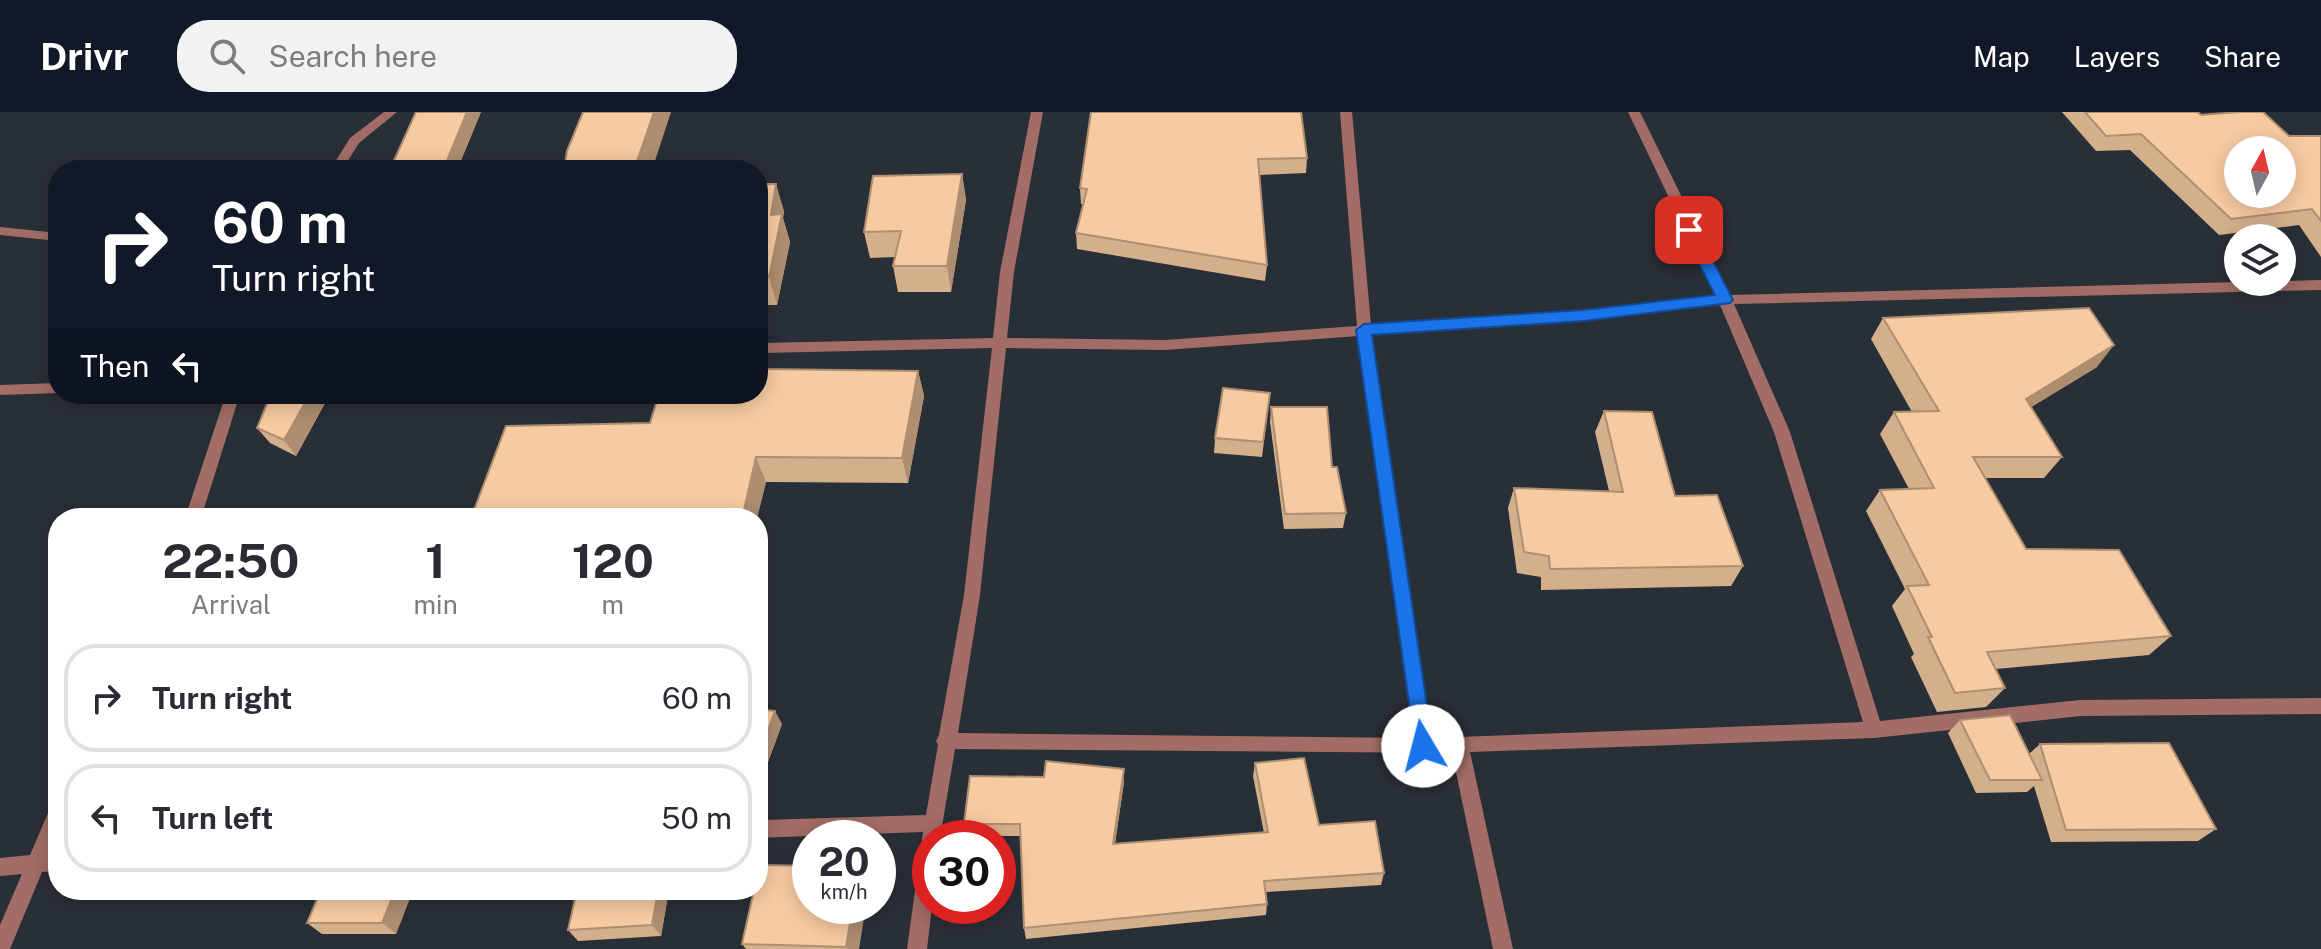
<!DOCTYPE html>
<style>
body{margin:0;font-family:"Public Sans",sans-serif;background:#f2f2f3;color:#2b2b33;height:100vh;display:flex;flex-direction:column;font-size:30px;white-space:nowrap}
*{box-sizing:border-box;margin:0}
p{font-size:26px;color:#7c7c81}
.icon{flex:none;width:44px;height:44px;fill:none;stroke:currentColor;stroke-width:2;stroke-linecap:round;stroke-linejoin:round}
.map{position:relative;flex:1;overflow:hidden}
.side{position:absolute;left:48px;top:396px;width:720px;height:392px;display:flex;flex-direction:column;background:#fff;border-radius:32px;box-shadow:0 4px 20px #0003}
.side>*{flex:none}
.guide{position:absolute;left:48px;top:48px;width:720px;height:244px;border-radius:32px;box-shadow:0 4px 20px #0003;background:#111827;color:#fff;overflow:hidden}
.needle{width:52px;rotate:8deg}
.fabs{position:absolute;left:2224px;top:24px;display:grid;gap:16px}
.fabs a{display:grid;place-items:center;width:72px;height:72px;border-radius:50%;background:#fff;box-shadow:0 4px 20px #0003;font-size:40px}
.speed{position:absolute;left:792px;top:708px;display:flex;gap:16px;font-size:40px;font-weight:700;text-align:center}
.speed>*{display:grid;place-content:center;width:104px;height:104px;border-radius:50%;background:#fff;box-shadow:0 4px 20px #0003;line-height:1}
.speed small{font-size:20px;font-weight:400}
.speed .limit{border:12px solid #d22;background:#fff;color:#111}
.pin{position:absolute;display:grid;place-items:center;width:68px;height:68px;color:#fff;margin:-34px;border-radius:16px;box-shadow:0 4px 12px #0006}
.me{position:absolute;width:88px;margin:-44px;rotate:352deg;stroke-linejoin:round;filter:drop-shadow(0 0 6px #0008)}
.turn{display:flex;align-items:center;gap:28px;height:168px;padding:0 32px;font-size:36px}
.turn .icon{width:104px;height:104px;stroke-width:2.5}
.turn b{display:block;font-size:56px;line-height:68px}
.then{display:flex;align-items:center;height:76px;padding:0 32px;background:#0003;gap:16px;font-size:30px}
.eta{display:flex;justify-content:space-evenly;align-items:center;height:136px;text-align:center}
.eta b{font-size:48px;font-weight:700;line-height:56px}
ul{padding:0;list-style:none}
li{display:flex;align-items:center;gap:24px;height:108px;margin:0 16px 12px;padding:0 16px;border:4px solid #e1e1e2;border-radius:32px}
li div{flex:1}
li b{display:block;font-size:30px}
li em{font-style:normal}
header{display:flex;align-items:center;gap:48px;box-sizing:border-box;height:112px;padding:0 40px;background:#111827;color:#fff}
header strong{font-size:38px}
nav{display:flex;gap:44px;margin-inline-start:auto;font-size:28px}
.search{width:560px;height:72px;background:#f2f2f3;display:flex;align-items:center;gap:20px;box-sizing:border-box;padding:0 28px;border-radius:32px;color:#7c7c81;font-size:30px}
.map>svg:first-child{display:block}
</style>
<header>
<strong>Drivr</strong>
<div class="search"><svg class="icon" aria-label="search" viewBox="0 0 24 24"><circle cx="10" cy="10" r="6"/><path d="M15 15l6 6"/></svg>Search here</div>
<nav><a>Map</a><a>Layers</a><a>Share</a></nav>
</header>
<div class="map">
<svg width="2321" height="837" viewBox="0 0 2321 837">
<rect width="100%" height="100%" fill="#292f36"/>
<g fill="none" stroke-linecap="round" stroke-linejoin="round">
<path fill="#a26d66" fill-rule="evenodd" d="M384,0H397L359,31L342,58H330L350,26Z
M1031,0H1043L1014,160L1007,226L1165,228L1357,214L1340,0H1352L1371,213L1584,198L1716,184L1628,0H1640L1730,183L2321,168V178L1734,192L1790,320L1880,609L2080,588L2321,586V602L2080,604L1874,626L1470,640L1513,837H1493L1452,641L955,637L940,726H930V794H932L927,837H907L923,720L758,726V708L926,703L938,633L936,629L939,623L964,483L992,236L758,241V231L993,226L1000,160ZM1720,193L1774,320L1863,610L1431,626L1372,223L1584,208ZM1358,224L1413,626L958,621L980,483L1006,236L1165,238Z
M0,115L58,121V129L0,123Z
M58,271V281L0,283V273Z
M226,282H240L201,406H185Z
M58,691V722L50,742L58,741V759L42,760L10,837H0V813L22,762L0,764V746L30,743L51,694Z"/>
</g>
<path fill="#d4af8b" d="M481,0L457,58H395L392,53Z
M1091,0L1307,46L1306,61L1259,63L1267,153L1265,169L1077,137L1076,121L1084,92H1081L1080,76Z
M2062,0H2198L2201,3L2289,24H2321V145L2299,113L2219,123L2130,38L2096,39Z
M962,62L966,88L951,180H898L893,154L895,145L870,146L864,120Z
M758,72L784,99L783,106L790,130L777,193H758Z
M1883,206L2097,255L2031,295L2062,345L2044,366H1985L2026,437L2171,524L2149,543L1996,557L2005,576L1986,595L1937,600L1911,545L1914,542L1892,494L1905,477L1866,399L1880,378L1909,377L1880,322L1894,300H1912L1871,227Z
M918,259L924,284L908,371L766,370L757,406H471L650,311Z
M1270,281L1262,345L1214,341L1215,326Z
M271,282H330L296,344L270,331L257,316Z
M1271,295L1332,355L1346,401L1343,416L1284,417L1270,310Z
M1604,299L1675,384L1743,454L1731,474L1541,478V465L1517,461L1508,396L1514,376L1609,379L1595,320Z
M758,597L782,612L764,661L758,660Z
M1960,608L2029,642L2040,632L2216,717L2198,729L2051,730L2034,674L2027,680L1976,681L1948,621Z
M1255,651L1319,713L1384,761L1381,773L1266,780L1267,792L1266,803L1026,827L1024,816L1020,724H968L964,712L1124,670L1115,732L1264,721L1253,664Z
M810,754L859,837H746L742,832Z
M413,778L396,822H322L307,811Z
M577,778H669L661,824L578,829L568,818Z"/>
<path fill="#ad8e71" d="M467,0H481L457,58H449L446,51Z
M654,0H671L652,58H634Z
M962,62L966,88L951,180L947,154Z
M776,72L784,99L783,106L790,130L777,193L769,165L771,103Z
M2114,233L2097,255L2010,308L2026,287Z
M918,259L924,284L908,371L902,346Z
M310,282H330L296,344L284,328Z
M756,345L766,370L757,406H747L744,398Z
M775,599L782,612L764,661L758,649V646Z
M1124,657V670L1113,744V732Z
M395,778H413L396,822L382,811Z
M658,778H669L661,824L652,813Z
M853,794H866L859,837H847L846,835Z"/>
<path fill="#f7cba2" stroke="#ad8e71" stroke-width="2" fill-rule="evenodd" d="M416,0H467L446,51L392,53Z
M583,0H654L634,58H564L567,39Z
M1091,0H1301L1307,46L1258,47L1267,153L1076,121L1087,77L1080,76Z
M2085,0H2198L2201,3L2239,0H2263L2289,24H2321V109L2312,97L2231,107L2141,22L2106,24ZM2238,38H2282V82H2238Z
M962,62L947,154H893L901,119L864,120L873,64Z
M758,72H776L771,103L782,102L769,165L758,166Z
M2089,196L2114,233L2026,287L2062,345H1973L2026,437L2119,438L2171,524L1987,540L2005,576L1955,581L1928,525H1932L1907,474L1929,473L1880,378L1934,376L1894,300L1939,299L1883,206Z
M758,257L918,259L902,346L756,345L744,398L670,399L667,406H471L506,314L650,311L659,282H758Z
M1223,276L1270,281L1263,330L1215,326Z
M271,282H310L284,328L257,316Z
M1271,295H1327L1332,355H1337L1346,401L1285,402Z
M1604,299L1652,300L1675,384L1717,383L1743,454L1550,457L1549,444L1524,440L1514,376L1623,380Z
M758,597L775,599L758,646Z
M2010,603L2042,668H1990L1960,608Z
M2169,631L2216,717L2066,718L2040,632Z
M1304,646L1319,713L1375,709L1384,761L1264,769L1267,792L1024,816L1020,712H964L970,664L1044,665L1046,649L1124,657L1113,732L1268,720L1255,651Z
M760,753L810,754V794H853L846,835L742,832L754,778H758V762Z
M321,778H395L382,811H307Z
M577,778H658L652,813L568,818Z"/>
<path fill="#1a73e8" stroke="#114b97" stroke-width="2" d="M1689,113L1697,118L1733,188L1730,191L1584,209L1372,223L1433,634L1430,640L1423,643L1416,640L1356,218L1364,212L1584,198L1715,183L1682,118Z"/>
</svg>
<div class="fabs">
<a><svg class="needle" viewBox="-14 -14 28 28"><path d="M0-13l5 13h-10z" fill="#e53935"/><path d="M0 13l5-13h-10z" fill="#7c7c81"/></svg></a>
<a><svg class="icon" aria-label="layers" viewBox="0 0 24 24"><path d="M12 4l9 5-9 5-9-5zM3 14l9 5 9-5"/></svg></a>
</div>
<div class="speed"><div>20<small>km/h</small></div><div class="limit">30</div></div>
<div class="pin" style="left:1689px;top:118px;background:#d93025"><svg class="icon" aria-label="arrive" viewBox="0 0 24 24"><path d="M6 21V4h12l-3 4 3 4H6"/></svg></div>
<svg class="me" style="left:1423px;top:634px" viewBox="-20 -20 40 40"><circle r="19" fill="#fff"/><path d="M0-13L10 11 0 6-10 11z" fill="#1a73e8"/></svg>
<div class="guide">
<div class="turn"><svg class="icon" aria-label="right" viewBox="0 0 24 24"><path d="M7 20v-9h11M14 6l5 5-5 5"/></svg><div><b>60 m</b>Turn right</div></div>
<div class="then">Then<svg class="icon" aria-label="left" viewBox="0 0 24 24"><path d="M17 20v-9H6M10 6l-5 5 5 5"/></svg></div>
</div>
<section class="side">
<div class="eta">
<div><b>22:50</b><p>Arrival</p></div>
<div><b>1</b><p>min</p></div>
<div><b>120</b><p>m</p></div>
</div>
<ul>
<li><svg class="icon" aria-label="right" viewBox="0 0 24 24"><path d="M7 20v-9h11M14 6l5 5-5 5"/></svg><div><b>Turn right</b></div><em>60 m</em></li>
<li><svg class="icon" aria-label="left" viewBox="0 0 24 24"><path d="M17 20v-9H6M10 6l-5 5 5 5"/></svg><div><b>Turn left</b></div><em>50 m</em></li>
</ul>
</section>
</div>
